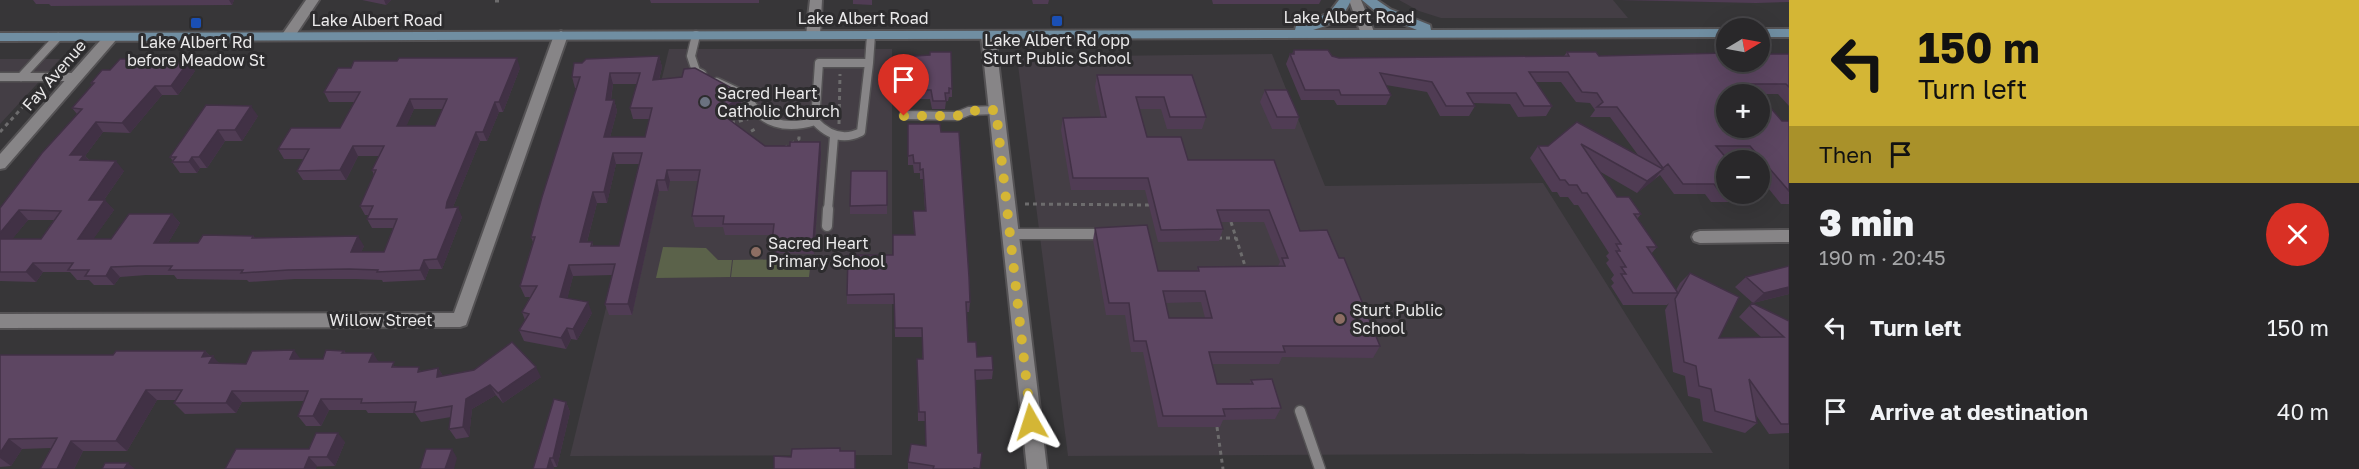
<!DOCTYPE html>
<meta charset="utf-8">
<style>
body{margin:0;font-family:"Golos Text",sans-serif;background:#353436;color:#f1f3f6;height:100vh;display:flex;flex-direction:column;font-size:22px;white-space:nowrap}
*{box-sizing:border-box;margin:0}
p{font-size:20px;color:#a5a6a8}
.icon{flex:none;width:33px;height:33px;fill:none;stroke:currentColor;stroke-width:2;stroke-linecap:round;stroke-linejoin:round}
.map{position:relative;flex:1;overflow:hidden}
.sheet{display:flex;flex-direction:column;background:#29282a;width:570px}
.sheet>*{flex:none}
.top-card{background:#d4b635;color:#111;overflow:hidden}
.needle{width:39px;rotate:80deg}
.fabs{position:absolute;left:1716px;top:18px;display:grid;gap:12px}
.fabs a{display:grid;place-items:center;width:54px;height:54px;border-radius:50%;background:#29282a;box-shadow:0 6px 24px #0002,0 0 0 2px #454447;font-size:30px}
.pin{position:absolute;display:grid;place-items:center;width:51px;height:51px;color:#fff;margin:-62px -26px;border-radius:50% 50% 50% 0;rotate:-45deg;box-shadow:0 0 6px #0007}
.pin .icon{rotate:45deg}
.me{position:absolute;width:66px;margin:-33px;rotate:354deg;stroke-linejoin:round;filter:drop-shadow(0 0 4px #0008)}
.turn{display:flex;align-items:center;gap:21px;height:126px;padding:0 30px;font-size:27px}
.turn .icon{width:78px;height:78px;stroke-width:2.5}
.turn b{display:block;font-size:42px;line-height:51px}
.then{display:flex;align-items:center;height:57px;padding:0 30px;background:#0003;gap:12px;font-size:22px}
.round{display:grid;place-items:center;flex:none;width:63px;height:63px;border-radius:32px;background:#353436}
.head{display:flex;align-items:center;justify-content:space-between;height:102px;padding:0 30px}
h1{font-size:36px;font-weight:800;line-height:45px}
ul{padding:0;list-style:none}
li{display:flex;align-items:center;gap:18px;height:84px;padding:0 30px}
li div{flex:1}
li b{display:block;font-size:22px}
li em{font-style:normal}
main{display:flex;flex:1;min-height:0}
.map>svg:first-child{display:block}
</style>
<main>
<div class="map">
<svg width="1789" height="469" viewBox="0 0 1789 469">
<rect width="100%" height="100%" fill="#373638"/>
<path fill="#443e45" d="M1399,0H1613L1628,18H1441L1419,11Z
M669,49H892V455L570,456Z
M1272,54L1325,186L1543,183L1713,453L1068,456L1017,57Z
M0,59H60L0,124Z"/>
<path fill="#5b624a" d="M663,247L706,248L718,260H732L730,277L656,278Z
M811,259L809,277H731L733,260Z"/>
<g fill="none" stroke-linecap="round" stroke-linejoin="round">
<defs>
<path id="service-far1" d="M696,35L691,56L696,71L702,74
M819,63H869L861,132C843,141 828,135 815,121Z
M869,63L871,35
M0,77H76
M21,77L58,37
M717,82L747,96C760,125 787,130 815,121
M904,115L957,116L969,111L996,110
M828,210L834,136"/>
<path id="service" d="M827,226L828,209
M1010,234H1104
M1300,411L1320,469"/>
<path id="minor" d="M306,0H319L293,39H283L281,36Z
M810,0H822L820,35L813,39L806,35Z
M561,31L568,35L466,325L460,327L0,328V314L454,313L554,35Z
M988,31L995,35L1047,469H1027L981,35Z
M1789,230V242L1700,243L1694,241L1692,237L1694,233L1700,231Z"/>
<path id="tertiary" d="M1349,0H1361L1375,34L1373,37H1363L1361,34Z
M111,33L116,34L118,37L116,40L5,168L0,169V154L106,34Z"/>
<path id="secondary" d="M1339,0H1351C1344,18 1331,25 1313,30H1417L1380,15L1362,0H1377L1390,9L1430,25L1431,30L1726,29V37L0,41V33L1295,30L1296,26L1329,13Z
M1760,29H1789V37H1760Z"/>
</defs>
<use href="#service-far1" stroke="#545254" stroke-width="11"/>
<use href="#service" stroke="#545254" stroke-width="13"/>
<use href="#minor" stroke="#545254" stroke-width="4"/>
<use href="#tertiary" stroke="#545254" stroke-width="4"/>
<use href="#secondary" stroke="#545254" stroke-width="4"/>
<path stroke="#6d6c6d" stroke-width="3" stroke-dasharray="4 4" stroke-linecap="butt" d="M495,1H503
M60,65L69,55
M731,123L748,119
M839,124L840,74
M0,132L38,90
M744,135L757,128
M784,148L799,139V136
M1025,204L1149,205
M1231,222L1246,269
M1218,238H1236
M1217,427L1223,469"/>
<use href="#service-far1" stroke="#878587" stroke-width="8"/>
<use href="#service" stroke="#878587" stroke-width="10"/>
<use href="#minor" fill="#878587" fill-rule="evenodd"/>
<use href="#tertiary" fill="#878587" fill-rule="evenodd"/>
<use href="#secondary" fill="#708ea2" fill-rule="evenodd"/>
</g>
<path fill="#503c54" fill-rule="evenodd" d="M33,0H234L232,5L51,6L49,4H36Z
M362,0H391L386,5Z
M650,0H759V3H651Z
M853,0H872V5L853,4Z
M1032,0H1049L1048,4H1033Z
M1212,0H1321L1319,4H1213Z
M1619,0H1789V2L1756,3Z
M1294,50L1339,58L1564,56L1567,52L1599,56L1789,54V106L1778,94H1726L1782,121H1789V204H1781L1760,178V160H1745L1742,156H1724L1726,160V194H1752L1744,202H1711L1705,194H1674L1660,175L1637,193L1599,171L1617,197L1641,214L1637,219L1657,247L1651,254L1676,290L1680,283L1690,273L1719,338L1761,337L1739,317L1752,303L1789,321V433L1769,434L1756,415L1757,423L1745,433L1703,421L1700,399L1688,396L1685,376L1673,372L1665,310L1669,303L1667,305H1623L1611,286L1614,283L1611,279L1614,275L1606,263L1609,260L1606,256L1609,253L1578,205H1574L1568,197H1560L1557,192H1552L1530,158L1538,146H1548L1577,122L1638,155L1610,117H1590L1595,110L1590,103L1576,102L1561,82H1535L1552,106L1546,116L1518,117L1510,104L1473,103L1475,106L1469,116H1440L1427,92L1386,85L1391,95L1386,105H1337L1334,100H1301L1286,64L1290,54H1292Z
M659,56L662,67L659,80L739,92L741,103L738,112L728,119L765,146H790L820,142L821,154L814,254L773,253L772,242V235H725L723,227H695L692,216L698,181H670L668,191H659L632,315H609L605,304L612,275L573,276L567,299L592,313L577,340L571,339L566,349L524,341L519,330L525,320L522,312L530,297H525L520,286L533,242L531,237L576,88H575L572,77L582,63ZM613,84H637L630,108L633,119H650L645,137H610L617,111L614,100H611ZM616,164H639L619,246H593L592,242H587L597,203H607Z
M914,56L952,89V97H949L948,101H946L945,109H932L930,99H915Z
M140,59L143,62L195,71L178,95H162L130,133L103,132L85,156L89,160L124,171L104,200L114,210L93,239H111L172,214L180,223L168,243H198L253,236L255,238L364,246L361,252H384L393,228H372L367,219L368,215H365L360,206L374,175L372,170L379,156H358L346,180H303L297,171L303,159H284L278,149L340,128L354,102H329L324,92L520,68L503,112H499L487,141H480L453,207L462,217L442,269H429L425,280L383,282L382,280L355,279H295L249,282L247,280L177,279L174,275H146L120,277L114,285H94L89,280H77L70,272H43L36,282L0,281V208L77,114L72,108L92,85L91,83ZM414,109H443L435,126H406ZM28,220H54L41,239H12Z
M1097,75H1192L1206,117L1202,129H1167L1161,109H1139L1147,137L1188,160H1274L1300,231L1339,258L1380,346L1373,358L1282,357L1279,364H1212L1217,384H1249L1251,380L1281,408L1275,419L1223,420L1220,427H1158L1143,352H1131L1125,315H1106L1093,240L1095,228L1158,271H1197L1198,267L1278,266L1280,262L1264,222H1221L1223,229L1219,241L1158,242L1145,190H1071L1061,130L1063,118L1101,117L1095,87ZM1201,302L1205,318H1169L1166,303Z
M1265,90L1299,117L1295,129H1272L1260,102Z
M206,105L258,116L242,141H225L207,168H200L197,173H180L172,162L173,161L170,157Z
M908,124L941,132L970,302L969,312H966L968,342L977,357L993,370L992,379L975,380L978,453L980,469H908V462L926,446L925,421H918L917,359H922V337H895L894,304H847V295L893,255L914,235L913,211H925L923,179H920V173H914L913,165H908Z
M887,171V214H850V206Z
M1789,266V294L1753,303L1735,287L1746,277Z
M205,351L210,356L219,363L246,364L301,359H323L344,351L346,353L398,367L422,371L438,368L443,376L541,377L503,403L496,395L472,409L469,437L456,439L449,429L451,417L421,422L415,413H368L366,410H329L321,426H306L298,416L304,401L242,402L236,413L185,414L174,403L176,400H157L127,451H83L74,469H40L51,448L22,449L11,466L0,467V355H113Z
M566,402L570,412L557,467H554V469H533Z
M345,442L335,466L225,469L309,449Z"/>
<path fill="#413145" d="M229,0H234L232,5Z
M384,0H391L386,5Z
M659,56L662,67L656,91L653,80Z
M517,58L520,68L503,112L499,102Z
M189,61L195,71L178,95L171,86Z
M610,73L613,84L609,111L606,100Z
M155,86L162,95L130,133L122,123Z
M739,92L741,103L738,112L721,123L719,112Z
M410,99L414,109L402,136L397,126Z
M614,100L617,111L607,148L604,137Z
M495,102L499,112L487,141L483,132Z
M251,106L258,116L242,141L235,130Z
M96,122L103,132L85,156L92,164L78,165L70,155Z
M218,130L225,141L207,168L199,157Z
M476,132L480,141L451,212L446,208L447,202Z
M820,142L821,154L814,254L813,243Z
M353,146L358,156L346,180L340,170Z
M613,153L616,164L607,203L604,192Z
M192,157L200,168L197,173L189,162Z
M116,161L124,171L97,210L89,200Z
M1663,169L1653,181L1637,193L1647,181Z
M667,170L670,181L668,191L665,180Z
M657,180L659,191L632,315L628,304Z
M593,192L597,203L584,253L580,242Z
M105,200L114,210L87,248L78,239Z
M458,207L462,217L442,269L437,259Z
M19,210L28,220L4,249L0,245V233Z
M172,214L180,223L162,253L154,243Z
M358,236L364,246L357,261L351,252Z
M424,260L429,269L425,280L420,270Z
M33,263L43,272L36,282L26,272Z
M569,265L573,276L565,308L560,297Z
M111,267L120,277L114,285L106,276Z
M1789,287V294L1753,303L1764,293Z
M588,302L592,313L577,340L573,329Z
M567,328L571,339L566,349L561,338Z
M294,350L302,361L290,359Z
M205,351L212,358L213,356L222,367L219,374L202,357Z
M373,353L380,364L369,362Z
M536,367L541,377L503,403L498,393Z
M438,368L445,379L437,377Z
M490,385L496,395L472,409L469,437L463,427L466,399Z
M146,390L157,400L127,451L116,441Z
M232,391L242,402L236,413L226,403Z
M321,399L329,410L321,426L313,416Z
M566,402L570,412L557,467L553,458Z
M338,433L345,442L335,466L327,457Z
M9,439L22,449L11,466L0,458V453Z
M71,441L83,451L74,469H57Z
M452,449L457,458L454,469H445Z
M309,457L317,466L316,469H304Z
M550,458L554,467V469H547Z
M128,463L135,469H124Z"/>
<path fill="#5d4662" stroke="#413145" stroke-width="1.5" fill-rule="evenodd" d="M1294,50H1328L1332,56L1339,58L1569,56L1567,52H1596L1599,56L1726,53V62H1760V54H1789V87L1786,84H1749L1758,94H1726V128H1760V96L1782,121H1789V191L1750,146H1716L1728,160H1726V191H1719L1714,184H1683L1668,164L1663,168L1617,107H1597L1603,102L1597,93L1582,92L1568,72H1529L1552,106H1524L1516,93H1467L1475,106H1446L1432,82L1380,73L1391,95H1341L1339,90H1305L1290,54H1294Z
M930,52H951L952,89L949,88V93H945L946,101H933L931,90H915L914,56L930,55Z
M659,56L653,80L682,77L684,69L695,68L739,92L736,100L719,112L765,146H790V142H820L813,243L772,242L774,224H723L724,216H692L700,170H667L665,180H657L628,304H605L615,264L569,265L560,297L588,302L573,329L567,328L561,338L519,330L529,314L522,312L537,286H520L535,237H531L542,197L580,77H572L574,63H582L586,59ZM610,73H640L630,108H652L645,137H604L614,100H606ZM613,153H642L619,246H591L592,242H580L593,192H604Z
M399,58H517L499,102H495L483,132H476L447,202L446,208L458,207L437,259L424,260L420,270L377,272L378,270L349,269L288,270L241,273L243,270H169L172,266H138L111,267L106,276H85L89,270H68L73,263H33L26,272H0V239H41L61,211L19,210L0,233V208L42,153L82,109L72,108L94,83H91L102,70H110L120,59H140L138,62L189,61L171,86H155L122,123L96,122L70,155H84L80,160L116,161L89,200H105L78,239H111L129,214H172L154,243H198L203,235L253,236L252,238L358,236L351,252H384L397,219H367L373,206H360L376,170H372L384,146H353L340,170L297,171L309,149H278L291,128H340L360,92H324L338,68H351L354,61H397ZM410,99H447L435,126H397Z
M1097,75H1192L1206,117H1170L1164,97H1136L1147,137H1181L1188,160H1274L1300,231L1327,230L1339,258H1344L1380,346H1283L1285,352H1209L1217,384H1253L1251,380L1272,379L1281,408L1223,409L1225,416H1163L1146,341H1134L1129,303H1109L1095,228L1147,225L1158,271H1199L1198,267L1285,266L1282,258H1288L1269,210H1217L1223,229L1161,230L1148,178H1073L1063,118L1106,117ZM1163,291H1205L1212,318H1169Z
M1265,90H1287L1299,117H1277Z
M206,105L251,106L235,130H218L199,157H192L189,162H172L176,157H170Z
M1577,122L1663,169L1647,181L1581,144L1617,197H1629L1641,214H1634L1657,247H1647L1678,293H1633L1621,274H1626L1621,267H1626L1616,251H1620L1616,244H1621L1587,193H1582L1577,185H1569L1565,180H1560L1538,146H1548Z
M908,124H940L941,132H959L969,277L970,302H966L968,342H976L977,357L992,356L993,370H975L978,453H982L980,469L974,468V469H933L934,466L908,462L911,444L926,446L925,412H919L917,359H923L922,328H895L894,294L847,295L848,255H893V235H915L913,211H926L923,169L920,170V163H914L913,155L908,156Z
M851,171H887V205L850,206Z
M1789,266V287L1764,293L1746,277Z
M1690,273L1739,297L1719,338L1784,337L1750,306L1752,303L1789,321V424H1781L1749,379L1757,423L1715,411L1711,389L1699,386L1696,366L1684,362L1675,299Z
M512,342L536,367L498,393L490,385L466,399L463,427L449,429L452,406L414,412L416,402L361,403L362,399H321L313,416H298L308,391H232L226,403H174L182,390H146L116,441H71L57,469H40L57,438L9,439L0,453V355H113L116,351H205L202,357L213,356L209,363L246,364L252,351L294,350L290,359H323L326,350L344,351L342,353H373L369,362H394L392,367H419L418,372L438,368L437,377L474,370Z
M554,399L566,402L553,458H550L547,469H533Z
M316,433H338L327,457H309L304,469H225L236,449H309Z
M840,448V451H855V469H774V456L791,457L792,449Z
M426,449H452L445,469H420Z
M105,463H128L124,469H102Z"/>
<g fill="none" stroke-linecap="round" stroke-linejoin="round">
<path stroke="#d4b635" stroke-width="10" stroke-dasharray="0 18" d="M904,116H957L969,111L996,110L1031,422"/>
</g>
<g fill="#1a4fb4" stroke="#2d2c2e" stroke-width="2">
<rect x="1051" y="15" width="12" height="12" rx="3"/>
<rect x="190" y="17" width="12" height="12" rx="3"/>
</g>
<circle fill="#6b7280" stroke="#2d2c2e" stroke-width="2" cx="705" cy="102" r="6"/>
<g fill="#8d6e63" stroke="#2d2c2e" stroke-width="2">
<circle cx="756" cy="252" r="6"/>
<circle cx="1340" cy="319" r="6"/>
</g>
<g text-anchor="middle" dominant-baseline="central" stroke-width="6" stroke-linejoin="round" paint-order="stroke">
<g font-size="16" fill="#eae9ea" stroke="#2d2c2e">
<text x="1349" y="17">Lake Albert Road</text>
<text x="863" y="18">Lake Albert Road</text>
<text x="377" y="20">Lake Albert Road</text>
<text transform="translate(54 75) rotate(-49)">Fay Avenue</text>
<text x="381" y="320">Willow Street</text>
</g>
<g font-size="16" fill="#eae9ea" stroke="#2d2c2e" text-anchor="start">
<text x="1057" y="40" text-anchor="middle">Lake Albert Rd opp<tspan x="1057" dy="18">Sturt Public School</tspan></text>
<text x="196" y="42" text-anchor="middle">Lake Albert Rd<tspan x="196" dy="18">before Meadow St</tspan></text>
<text x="717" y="93">Sacred Heart<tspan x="717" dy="18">Catholic Church</tspan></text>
<text x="768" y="243">Sacred Heart<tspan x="768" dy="18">Primary School</tspan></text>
<text x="1352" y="310">Sturt Public<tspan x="1352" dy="18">School</tspan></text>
</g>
</g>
</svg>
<div class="fabs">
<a><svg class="needle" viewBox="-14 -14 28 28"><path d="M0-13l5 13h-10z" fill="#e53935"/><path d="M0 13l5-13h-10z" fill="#a5a6a8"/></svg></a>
<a>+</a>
<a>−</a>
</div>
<div class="pin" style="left:904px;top:116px;background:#d93025"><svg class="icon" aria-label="arrive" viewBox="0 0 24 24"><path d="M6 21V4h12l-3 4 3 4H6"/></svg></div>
<svg class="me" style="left:1031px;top:422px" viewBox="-20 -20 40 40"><path d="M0-17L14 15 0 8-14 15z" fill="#d4b635" stroke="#fff" stroke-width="4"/></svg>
</div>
<section class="sheet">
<div class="top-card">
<div class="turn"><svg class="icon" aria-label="left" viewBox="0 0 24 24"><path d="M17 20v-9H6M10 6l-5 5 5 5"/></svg><div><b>150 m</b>Turn left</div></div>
<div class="then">Then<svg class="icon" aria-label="arrive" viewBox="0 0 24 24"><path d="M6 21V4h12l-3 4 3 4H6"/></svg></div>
</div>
<div class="head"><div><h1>3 min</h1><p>190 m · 20:45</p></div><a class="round" style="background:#d93025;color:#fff"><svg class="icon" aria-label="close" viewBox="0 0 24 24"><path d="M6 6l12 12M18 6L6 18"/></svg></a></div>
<ul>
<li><svg class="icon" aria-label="left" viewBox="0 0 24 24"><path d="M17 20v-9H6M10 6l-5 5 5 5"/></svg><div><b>Turn left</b></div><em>150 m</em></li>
<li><svg class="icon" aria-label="arrive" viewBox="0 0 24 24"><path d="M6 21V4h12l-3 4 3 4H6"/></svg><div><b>Arrive at destination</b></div><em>40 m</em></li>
</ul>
</section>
</main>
